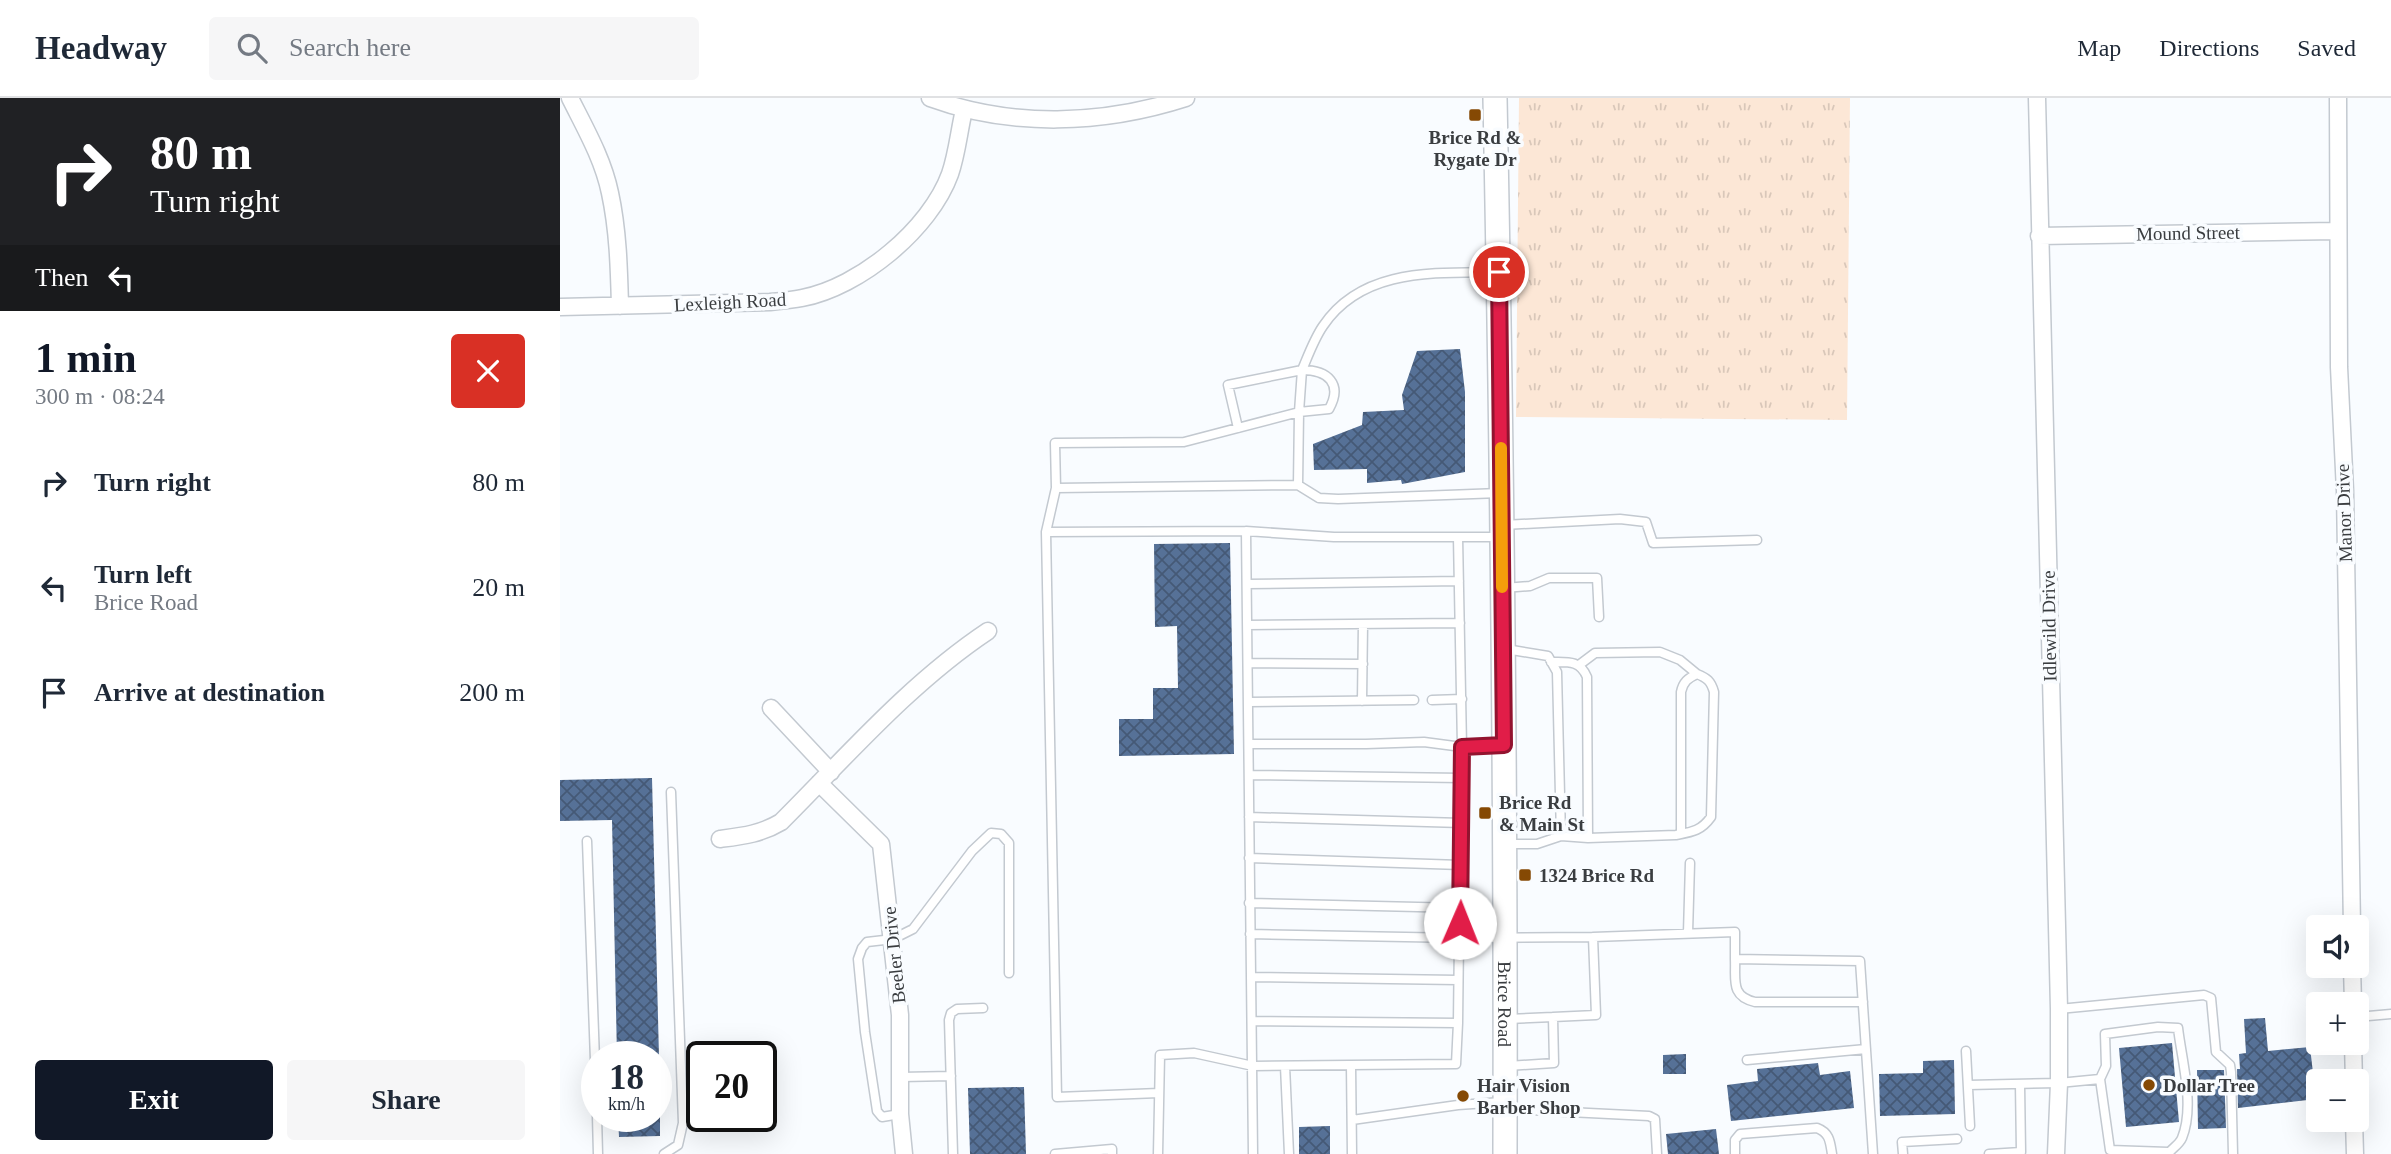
<!DOCTYPE html>
<meta charset="utf-8">
<style>
body{margin:0;font-family:"Times New Roman",serif;background:#f6f6f7;color:#1f2937;height:100vh;display:flex;flex-direction:column;font-size:26px;white-space:nowrap}
*{box-sizing:border-box;margin:0}
p{font-size:23px;color:#747a83}
.icon{flex:none;width:38px;height:38px;fill:none;stroke:currentColor;stroke-width:2;stroke-linecap:round;stroke-linejoin:round}
.map{position:relative;flex:1;overflow:hidden}
.side{display:flex;flex-direction:column;background:#fff;width:560px}
.side>*{flex:none}
.hud{background:#202124;color:#fff;overflow:hidden}
.buttons{position:absolute;left:1746px;top:817px;display:grid;gap:14px}
.buttons a{display:grid;place-items:center;width:63px;height:63px;border-radius:7px;background:#fff;box-shadow:0 7px 28px #0002;font-size:35px}
.speed{position:absolute;left:21px;top:943px;display:flex;gap:14px;font-size:35px;font-weight:700;text-align:center}
.speed>*{display:grid;place-content:center;width:91px;height:91px;border-radius:50%;background:#fff;box-shadow:0 7px 28px #0002;line-height:1}
.speed small{font-size:18px;font-weight:400}
.speed .limit{border:4px solid #111;border-radius:10px;background:#fff;color:#111}
.pin{position:absolute;display:grid;place-items:center;width:60px;height:60px;color:#fff;margin:-30px;border:4px solid #fff;border-radius:50%;box-shadow:0 2px 7px #0007}
.me{position:absolute;width:77px;margin:-38px;rotate:1deg;stroke-linejoin:round;filter:drop-shadow(0 0 5px #0008)}
.turn{display:flex;align-items:center;gap:24px;height:147px;padding:0 35px;font-size:32px}
.turn .icon{width:91px;height:91px;stroke-width:2.5}
.turn b{display:block;font-size:49px;line-height:60px}
.then{display:flex;align-items:center;height:66px;padding:0 35px;background:#0003;gap:14px;font-size:26px}
.round{display:grid;place-items:center;flex:none;width:74px;height:74px;border-radius:7px;background:#f6f6f7}
.overview{display:flex;align-items:center;justify-content:space-between;height:119px;padding:0 35px}
h1{font-size:42px;font-weight:700;line-height:52px;color:#111827}
.primary-button{display:flex;gap:14px;margin-top:auto;padding:14px 35px}
.primary-button a{flex:1;height:80px;border-radius:7px;background:#111827;color:#fff;font-size:28px;font-weight:700;line-height:80px;text-align:center}
.primary-button a+a{background:#f6f6f7;color:#1f2937}
ul{padding:0;list-style:none}
li{display:flex;align-items:center;gap:21px;height:105px;padding:0 35px}
li div{flex:1}
li b{display:block;font-size:26px}
li em{font-style:normal}
header{display:flex;align-items:center;gap:42px;box-sizing:border-box;height:98px;padding:0 35px;background:#fff;border-bottom:2px solid #e0e1e3}
header strong{font-size:33px}
nav{display:flex;gap:38px;margin-inline-start:auto;font-size:24px}
.search{width:490px;height:63px;background:#f6f6f7;display:flex;align-items:center;gap:18px;box-sizing:border-box;padding:0 24px;border-radius:7px;color:#747a83;font-size:26px}
main{display:flex;flex:1;min-height:0}
.map>svg:first-child{display:block}
</style>
<header>
<strong>Headway</strong>
<div class="search"><svg class="icon" aria-label="search" viewBox="0 0 24 24"><circle cx="10" cy="10" r="6"/><path d="M15 15l6 6"/></svg>Search here</div>
<nav><a>Map</a><a>Directions</a><a>Saved</a></nav>
</header>
<main>
<section class="side">
<div class="hud">
<div class="turn"><svg class="icon" aria-label="right" viewBox="0 0 24 24"><path d="M7 20v-9h11M14 6l5 5-5 5"/></svg><div><b>80 m</b>Turn right</div></div>
<div class="then">Then<svg class="icon" aria-label="left" viewBox="0 0 24 24"><path d="M17 20v-9H6M10 6l-5 5 5 5"/></svg></div>
</div>
<div class="overview"><div><h1>1 min</h1><p>300 m · 08:24</p></div><a class="round" style="background:#d93025;color:#fff"><svg class="icon" aria-label="close" viewBox="0 0 24 24"><path d="M6 6l12 12M18 6L6 18"/></svg></a></div>
<ul>
<li><svg class="icon" aria-label="right" viewBox="0 0 24 24"><path d="M7 20v-9h11M14 6l5 5-5 5"/></svg><div><b>Turn right</b></div><em>80 m</em></li>
<li><svg class="icon" aria-label="left" viewBox="0 0 24 24"><path d="M17 20v-9H6M10 6l-5 5 5 5"/></svg><div><b>Turn left</b><p>Brice Road</p></div><em>20 m</em></li>
<li><svg class="icon" aria-label="arrive" viewBox="0 0 24 24"><path d="M6 21V4h12l-3 4 3 4H6"/></svg><div><b>Arrive at destination</b></div><em>200 m</em></li>
</ul>
<div class="primary-button"><a>Exit</a><a>Share</a></div>
</section>
<div class="map">
<svg width="1831" height="1056" viewBox="0 0 1831 1056">
<defs>
<pattern id="grass-tufts" width="24" height="20" patternUnits="userSpaceOnUse" patternTransform="scale(1.75)"><rect width="24" height="20" fill="#fce7d6"/><path d="M3 7l-1-3M5 7V3M7 7l1-3M15 17l-1-3M17 17v-4M19 17l1-3" fill="none" stroke="#d9c7b9"/></pattern>
<pattern id="building-cross-hatch" width="8" height="8" patternUnits="userSpaceOnUse" patternTransform="scale(1.75)"><rect width="8" height="8" fill="#567197"/><path d="M0 0l8 8M0 8l8-8" fill="none" stroke="#455976"/></pattern>
</defs>
<rect width="100%" height="100%" fill="#f9fcff"/>
<path fill="url(#grass-tufts)" d="M959,0H1290L1287,322L956,319Z"/>
<path fill="url(#building-cross-hatch)" d="M900,251L905,294V374L842,386L841,382L807,385V371L754,372L753,346L802,327L803,314L844,312L842,297L857,253Z
M670,445L674,656L559,658V621H593V590H618L617,528L595,529L594,446Z
M92,680L99,959H57L52,722L0,723V682Z
M1705,920L1708,953L1750,949L1756,1001L1678,1010L1677,971H1680L1679,956L1686,955L1684,921Z
M1612,945L1619,1024L1566,1029L1559,950Z
M1126,956V976H1103V957Z
M1394,962L1395,1016L1320,1018L1319,976L1363,975V963Z
M1258,965L1260,977L1290,973L1294,1010L1171,1023L1167,987L1198,983L1197,971Z
M1637,972H1664L1666,1030L1638,1031Z
M464,989L466,1056H410L408,990Z
M58,1018H100V1038L59,1039Z
M770,1028V1056H739V1029Z
M1156,1031L1159,1056H1108L1106,1036Z"/>
<g fill="none" stroke-linecap="round" stroke-linejoin="round">
<defs>
<path id="lane" d="M742,272C768,272 783,286 769,311L739,314Z
M678,330L668,287L742,272C748,258 754,241 763,228C802,170 874,175 936,174
M496,390L738,387L759,400L778,401L940,395
M944,427L1060,421L1086,424L1093,445L1197,442
M686,433L486,434L496,390L495,345L624,344L739,314L738,387
M486,434L497,999L599,995
M898,439L902,649L942,647
M687,486L899,483
M944,490L970,488L989,480H1037L1039,519
M687,527L900,525
M946,551L988,558L997,574L1001,738L977,746H946
M991,564C1008,564 1020,562 1027,579L1028,740
M688,565L803,566
M1019,567L1035,555L1100,554L1120,562L1137,576
M872,602L902,601
M802,603L803,526
M689,604L854,602
M689,646H806L864,644L902,649L899,840L1033,839L1175,834V861L1300,863L1313,1056
M689,677L902,680
M689,719L902,725
M1001,738L1028,740L1116,737C1132,734 1141,733 1151,719L1154,594C1151,583 1147,580 1137,576C1128,580 1123,584 1121,594V736
M27,743L37,1017
M689,760L901,767
M689,805L900,810
M1128,835L1130,765
M690,836L899,840L898,925L693,923
M1175,861C1176,882 1170,898 1195,904H1303
M691,879L898,882
M1499,911L1644,897L1651,900L1656,954L1670,967L1671,974L1673,1056
M1797,919L1831,916
M947,921L993,919
M1406,953L1410,1028
M1187,962L1306,951
M791,967L792,1056
M725,968L729,1056
M948,968L994,965L993,919L1036,917L1033,839
M341,979L391,978
M1540,981L1550,1052L1608,1054
M1408,987L1499,985L1540,981L1546,968L1545,936L1598,929L1618,930C1622,964 1635,1008 1622,1040C1619,1047 1611,1051 1608,1056
M948,1011L1089,1018L1095,1021L1097,1056
M340,1016L322,1019L317,1013L305,934L298,861L302,850L307,844L333,841L353,831L412,753L431,735L441,736L449,745V875
M37,1018L38,1056
M792,1022L898,1007L942,1004
M104,1056L118,1047L123,1025L111,694
M393,1056L389,922L391,915L397,911L423,910
M495,1056L552,1051V1056
M598,1056L600,957L634,955L693,968L896,966L898,925
M693,1056L686,433L774,439H938
M1175,1056V1042L1180,1036L1257,1030C1270,1035 1270,1044 1272,1056
M1343,1056L1342,1044L1397,1041
M1429,1056L1461,1054L1460,986"/>
<path id="street" d="M10,0C25,30 43,61 50,95C58,132 59,170 60,208
M370,0C452,30 542,27 626,0
M1477,0L1499,911V985L1496,1056
M1778,0L1779,269L1785,393L1792,830
M1479,138L1777,133
M0,209L210,204C221,203 232,202 242,200C300,189 370,131 390,76C397,56 399,33 404,12
M211,610L271,674
M259,685L321,746L340,917V1016L344,1056
M160,741C183,738 201,736 221,724C287,658 350,585 428,533
M1792,868L1793,906
M1793,945L1794,984
M1794,1022L1795,1056"/>
<g id="primary">
<path id="s1" d="M935,0C942,352 946,704 945,1056"/>
</g>
</defs>
<use href="#lane" stroke="#c3c9d0" stroke-width="11"/>
<use href="#street" stroke="#c3c9d0" stroke-width="19"/>
<use href="#primary" stroke="#c3c9d0" stroke-width="26"/>
<use href="#lane" stroke="#fff" stroke-width="8"/>
<use href="#street" stroke="#fff" stroke-width="16"/>
<use href="#primary" stroke="#fff" stroke-width="23"/>
</g>
<g fill="none" stroke-linecap="round" stroke-linejoin="round">
<defs>
<path id="route" d="M900,825L902,649L944,647L939,174"/>
</defs>
<use href="#route" stroke="#92132f" stroke-width="18"/>
<use href="#route" stroke="#e11d48" stroke-width="12"/>
<path stroke="#f59e0b" stroke-width="12" d="M941,350L942,489"/>
</g>
<g fill="#854904" stroke="#f9fcff" stroke-width="2.5">
<rect x="908" y="10" width="14" height="14" rx="3.5"/>
<rect x="918" y="708" width="14" height="14" rx="3.5"/>
<rect x="958" y="770" width="14" height="14" rx="3.5"/>
<circle cx="1589" cy="987" r="7"/>
<circle cx="903" cy="998" r="7"/>
</g>
<g text-anchor="middle" dominant-baseline="central" stroke-width="7" stroke-linejoin="round" paint-order="stroke">
<g font-size="19" font-weight="bold" fill="#3a3d40" stroke="#f9fcff" text-anchor="start">
<text x="915" y="39" text-anchor="middle">Brice Rd &amp;<tspan x="915" dy="22">Rygate Dr</tspan></text>
<text x="939" y="704">Brice Rd<tspan x="939" dy="22">&amp; Main St</tspan></text>
<text x="979" y="777">1324 Brice Rd</text>
<text x="917" y="987">Hair Vision<tspan x="917" dy="22">Barber Shop</tspan></text>
<text x="1603" y="987">Dollar Tree</text>
</g>
<g font-size="19" fill="#3a3d40" stroke="#f9fcff">
<text transform="translate(1628 135) rotate(-1)">Mound Street</text>
<text transform="translate(170 204) rotate(-3)">Lexleigh Road</text>
<text transform="translate(1784 415) rotate(-92)">Manor Drive</text>
<text transform="translate(1489 528) rotate(-91)">Idlewild Drive</text>
<text transform="translate(334 857) rotate(-96)">Beeler Drive</text>
<text stroke="none"><textPath href="#s1" startOffset="906">Brice Road</textPath></text>
</g>
</g>
</svg>
<div class="buttons">
<a><svg class="icon" aria-label="sound" viewBox="0 0 24 24"><path d="M4 9h4l5-4v14l-5-4H4zM17 9q2 3 0 6"/></svg></a>
<a>+</a>
<a>−</a>
</div>
<div class="speed"><div>18<small>km/h</small></div><div class="limit">20</div></div>
<div class="pin" style="left:939px;top:174px;background:#d93025"><svg class="icon" aria-label="arrive" viewBox="0 0 24 24"><path d="M6 21V4h12l-3 4 3 4H6"/></svg></div>
<svg class="me" style="left:900px;top:825px" viewBox="-20 -20 40 40"><circle r="19" fill="#fff"/><path d="M0-13L10 11 0 6-10 11z" fill="#e11d48"/></svg>
</div>
</main>
